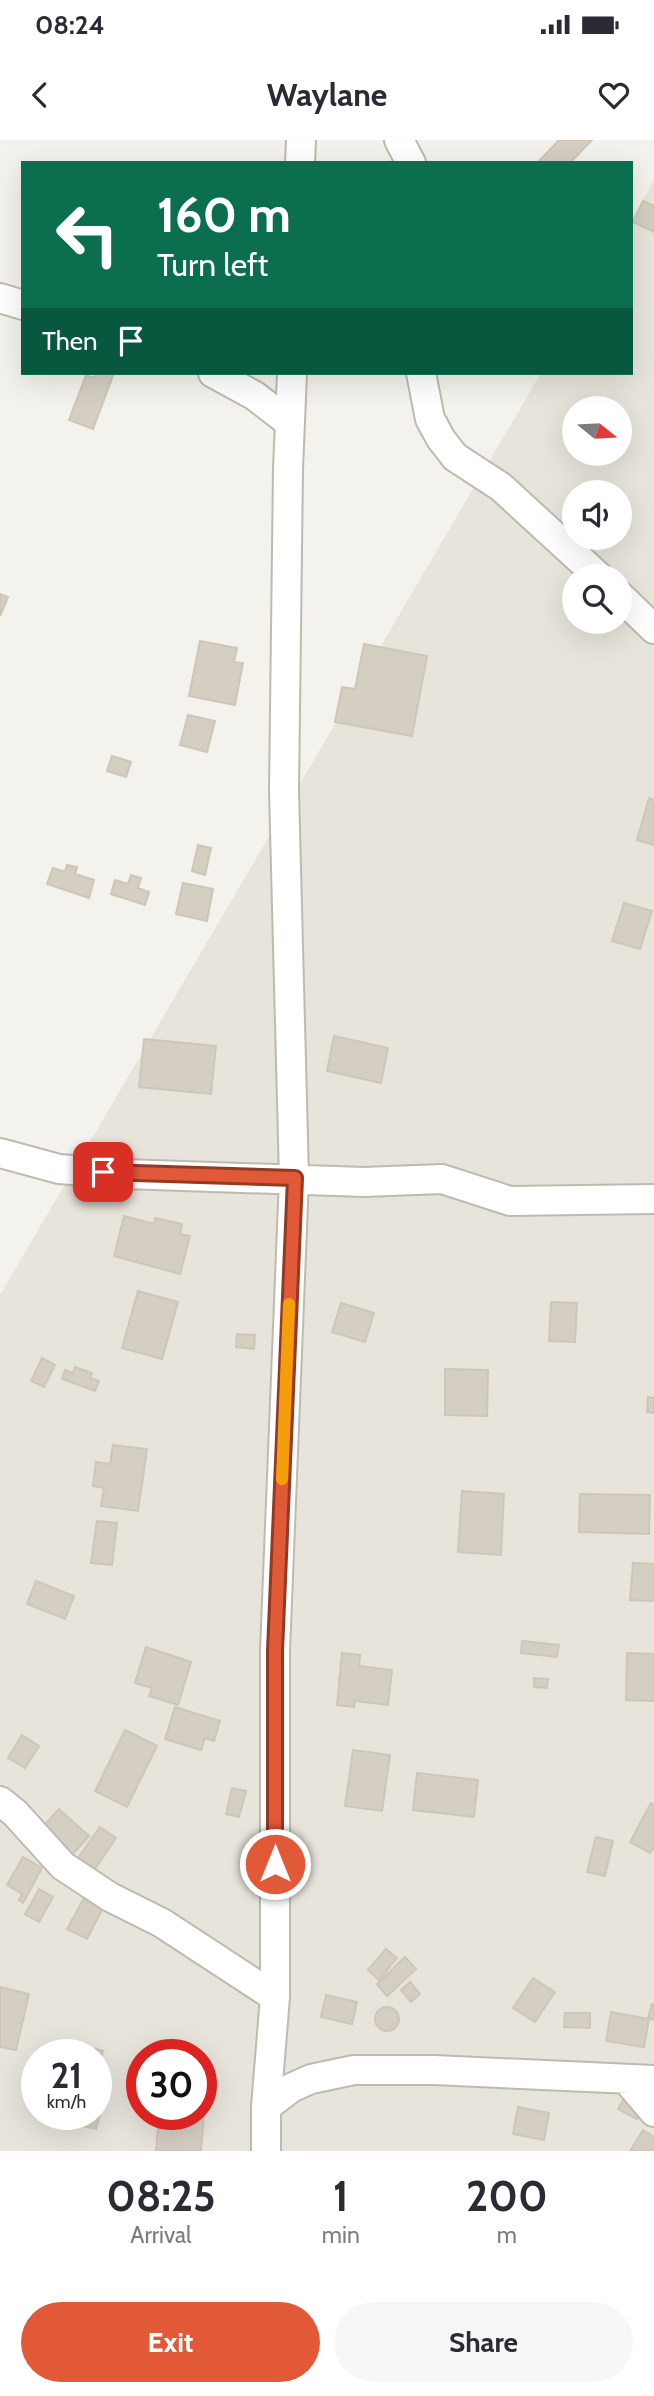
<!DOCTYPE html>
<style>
body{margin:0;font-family:Cabin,sans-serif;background:#f7f7f7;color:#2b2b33;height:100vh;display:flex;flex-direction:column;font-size:26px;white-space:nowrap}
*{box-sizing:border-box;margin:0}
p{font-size:23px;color:#7c7c81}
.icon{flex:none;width:38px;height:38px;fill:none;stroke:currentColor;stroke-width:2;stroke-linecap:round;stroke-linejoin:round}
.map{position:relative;height:2011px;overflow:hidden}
.details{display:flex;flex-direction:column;background:#fff;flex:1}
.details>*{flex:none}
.hud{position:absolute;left:21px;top:21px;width:612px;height:214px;border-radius:0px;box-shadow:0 7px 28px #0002;background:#0b6e4f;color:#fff;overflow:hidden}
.needle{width:46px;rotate:108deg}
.controls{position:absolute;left:562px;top:256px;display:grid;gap:14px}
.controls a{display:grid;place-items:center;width:70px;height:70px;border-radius:50%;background:#fff;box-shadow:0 7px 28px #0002;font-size:35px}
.speed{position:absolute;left:21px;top:1899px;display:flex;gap:14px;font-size:35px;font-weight:700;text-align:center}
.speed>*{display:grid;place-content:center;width:91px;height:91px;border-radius:50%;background:#fff;box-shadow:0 7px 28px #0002;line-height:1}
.speed small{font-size:18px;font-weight:400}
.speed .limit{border:10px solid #d22;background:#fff;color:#111}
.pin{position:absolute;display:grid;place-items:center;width:60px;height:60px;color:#fff;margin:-30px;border-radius:14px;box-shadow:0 4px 10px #0006}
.me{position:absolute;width:77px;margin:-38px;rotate:0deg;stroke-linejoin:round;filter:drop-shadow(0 0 5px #0008)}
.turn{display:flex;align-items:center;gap:24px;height:147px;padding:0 21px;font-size:32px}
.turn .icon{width:91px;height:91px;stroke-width:2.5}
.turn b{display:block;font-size:49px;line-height:60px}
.then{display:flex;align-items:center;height:66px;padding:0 21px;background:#0003;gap:14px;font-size:26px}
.eta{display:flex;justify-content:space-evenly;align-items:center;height:119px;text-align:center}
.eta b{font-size:42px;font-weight:800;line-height:49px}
.button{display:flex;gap:14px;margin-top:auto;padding:14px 21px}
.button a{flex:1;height:80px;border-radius:42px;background:#e15937;color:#fff;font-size:28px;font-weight:800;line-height:80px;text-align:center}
.button a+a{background:#f7f7f7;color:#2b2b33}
.status{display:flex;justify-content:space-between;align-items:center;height:49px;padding:0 35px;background:#fff;direction:ltr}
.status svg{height:19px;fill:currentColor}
header{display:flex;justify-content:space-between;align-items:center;height:91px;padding:0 21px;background:#fff;font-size:32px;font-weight:800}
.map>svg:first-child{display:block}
</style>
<div class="status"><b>08:24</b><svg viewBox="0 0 49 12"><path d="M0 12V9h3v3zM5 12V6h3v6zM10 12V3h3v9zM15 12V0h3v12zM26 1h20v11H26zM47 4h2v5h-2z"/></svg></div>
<header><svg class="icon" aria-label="back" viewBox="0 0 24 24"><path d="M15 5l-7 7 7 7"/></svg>Waylane<svg class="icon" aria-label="heart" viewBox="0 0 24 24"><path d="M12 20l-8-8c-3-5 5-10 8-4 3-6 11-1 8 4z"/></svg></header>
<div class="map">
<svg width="654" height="2011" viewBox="0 0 654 2011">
<rect width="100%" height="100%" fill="#f4f2ec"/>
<path fill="#e7e4db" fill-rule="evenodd" d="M654,40V2011H0V1155L541,233H632V78ZM574,268H620V313H574ZM574,352H620V397H574ZM574,436H620V481H574ZM37,1914H96V1974H37ZM142,1914H201V1974H142Z"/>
<path fill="#d4cec3" stroke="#cec6b7" stroke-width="2" d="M559,0H592L570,23H537Z
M643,61L654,66V92L633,82Z
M96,233H114L93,289L69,280L86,235L94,238Z
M0,454L8,457L0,476Z
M200,501L237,508L234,522L243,523L235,565L189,556Z
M364,504L427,516L412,596L335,582L342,547L355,549Z
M188,575L215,581L207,612L180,605Z
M112,616L131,622L126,637L107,631Z
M649,658L654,660V705L637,700Z
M198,705L211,708L205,735L192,731Z
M67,725L77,727L75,734L94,740L89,758L47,744L53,728L65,732Z
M131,735L141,738L138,748L149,752L145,765L111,754L115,740L128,744Z
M183,743L213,749L207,781L176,774Z
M624,763L652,771L640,809L612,801Z
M334,896L388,908L381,943L327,931Z
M144,899L216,906L211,954L139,947Z
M124,1076L154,1084L155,1078L182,1084L180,1094L190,1096L180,1134L114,1116Z
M138,1151L178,1162L162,1219L122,1208Z
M551,1162L577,1163L575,1202L549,1201Z
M341,1163L374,1173L365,1202L332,1192Z
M237,1194L255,1195L254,1209L236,1207Z
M42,1218L55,1225L44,1247L31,1241Z
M75,1227L92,1233L90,1238L99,1241L95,1251L62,1239L65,1230L73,1233Z
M445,1229L488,1230L487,1276L445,1275Z
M648,1257L654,1258V1273L647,1272Z
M113,1305L147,1309L138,1371L101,1366L104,1348L93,1346L96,1322L110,1324Z
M462,1351L504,1354L501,1415L458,1412Z
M580,1354L650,1355L649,1394L579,1392Z
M97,1381L117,1383L112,1425L91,1423Z
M633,1423L654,1424V1461L630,1460Z
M36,1441L74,1456L65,1479L27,1464Z
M522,1501L559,1505L557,1517L521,1513Z
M146,1507L191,1522L178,1565L149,1556L152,1548L135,1543Z
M342,1513L360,1515L359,1526L392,1530L388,1565L355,1561L354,1567L337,1565Z
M627,1513L654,1514V1561L626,1560Z
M534,1538L548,1539L547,1548L534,1547Z
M175,1567L220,1581L214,1601L205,1598L201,1610L165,1599Z
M125,1590L157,1606L127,1667L95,1651Z
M22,1595L39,1606L25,1628L8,1618Z
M353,1610L390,1615L382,1671L345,1666Z
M417,1633L478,1640L474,1677L413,1670Z
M232,1648L246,1651L239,1677L226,1674Z
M651,1663L654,1665V1707L650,1713L630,1702Z
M59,1669L89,1696L71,1716L41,1689Z
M100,1687L116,1698L95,1729L78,1718Z
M596,1697L613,1701L605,1736L587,1732Z
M23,1717L42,1728L23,1763L19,1760L22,1754L7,1745Z
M39,1749L53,1757L39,1782L25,1774Z
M84,1758L103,1768L87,1799L67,1789Z
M386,1809L397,1818L379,1840L368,1830Z
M405,1817L416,1829L387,1856L377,1844Z
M533,1838L555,1852L535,1882L513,1868Z
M410,1842L420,1854L411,1862L401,1850Z
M0,1847L29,1854L16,1910L0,1907Z
M326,1855L357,1862L352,1884L321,1877Z
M652,1864L654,1865V1880L648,1878Z
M375 1879a12 12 0 1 1 24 0a12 12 0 1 1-24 0Z
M611,1872L649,1879L644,1907L606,1901Z
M565,1873H590V1888L564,1887Z
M74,1903L103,1911L96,1939V1914H71Z
M201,1948L206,1949L201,2011H156L159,1974H201Z
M625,1957L644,1966L637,1979L618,1969Z
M518,1967L549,1973L544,2000L513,1994Z
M96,1970L101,1971L96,1989L61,1981L63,1974H96Z
M643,1990L654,1997V2011H630Z"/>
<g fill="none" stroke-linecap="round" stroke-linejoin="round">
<defs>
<path id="minor" d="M399,0L411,23
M300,23L301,0
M0,158L23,165
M213,233L255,256L290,283
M421,233L430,279L441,299L455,317L501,347L598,436
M620,456L654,489
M0,1013L59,1029L124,1034L364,1042L442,1039L510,1061L654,1059
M0,1661L15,1673L63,1726L110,1757L162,1783L275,1857
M626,1939L654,1972
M266,1967L291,1948L311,1939L354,1930H434L654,1940
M266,2011V1967L275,1857V1511L294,1038L284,651L288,329L292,233"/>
</defs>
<use href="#minor" stroke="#bfbaaf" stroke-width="32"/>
<use href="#minor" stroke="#fff" stroke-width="28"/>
</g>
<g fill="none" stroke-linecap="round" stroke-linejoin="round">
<defs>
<path id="route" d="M103,1032L295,1038L275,1511V1724"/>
</defs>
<use href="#route" stroke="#923a24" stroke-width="18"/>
<use href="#route" stroke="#e15937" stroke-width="12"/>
<path stroke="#f59e0b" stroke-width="12" d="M282,1339L289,1164"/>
</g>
</svg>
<div class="controls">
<a><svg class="needle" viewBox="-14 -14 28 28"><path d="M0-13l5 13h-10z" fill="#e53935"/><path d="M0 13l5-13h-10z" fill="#7c7c81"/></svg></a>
<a><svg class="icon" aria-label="sound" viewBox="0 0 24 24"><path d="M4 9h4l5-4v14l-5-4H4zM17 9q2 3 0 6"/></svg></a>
<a><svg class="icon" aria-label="search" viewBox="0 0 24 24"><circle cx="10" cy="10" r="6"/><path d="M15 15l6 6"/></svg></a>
</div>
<div class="speed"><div>21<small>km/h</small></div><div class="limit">30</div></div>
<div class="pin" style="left:103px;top:1032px;background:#d93025"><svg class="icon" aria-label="arrive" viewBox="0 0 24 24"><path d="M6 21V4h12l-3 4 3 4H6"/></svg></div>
<svg class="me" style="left:275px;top:1724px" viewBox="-20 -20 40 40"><circle r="17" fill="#e15937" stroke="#fff" stroke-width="3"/><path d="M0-11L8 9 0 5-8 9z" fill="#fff"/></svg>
<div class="hud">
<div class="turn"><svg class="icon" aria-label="left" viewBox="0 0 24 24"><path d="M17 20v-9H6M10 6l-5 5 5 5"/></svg><div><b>160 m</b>Turn left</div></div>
<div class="then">Then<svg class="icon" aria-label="arrive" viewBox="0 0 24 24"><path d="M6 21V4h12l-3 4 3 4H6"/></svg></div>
</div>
</div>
<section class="details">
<div class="eta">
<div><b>08:25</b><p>Arrival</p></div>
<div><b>1</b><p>min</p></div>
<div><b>200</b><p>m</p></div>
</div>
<div class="button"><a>Exit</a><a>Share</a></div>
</section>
